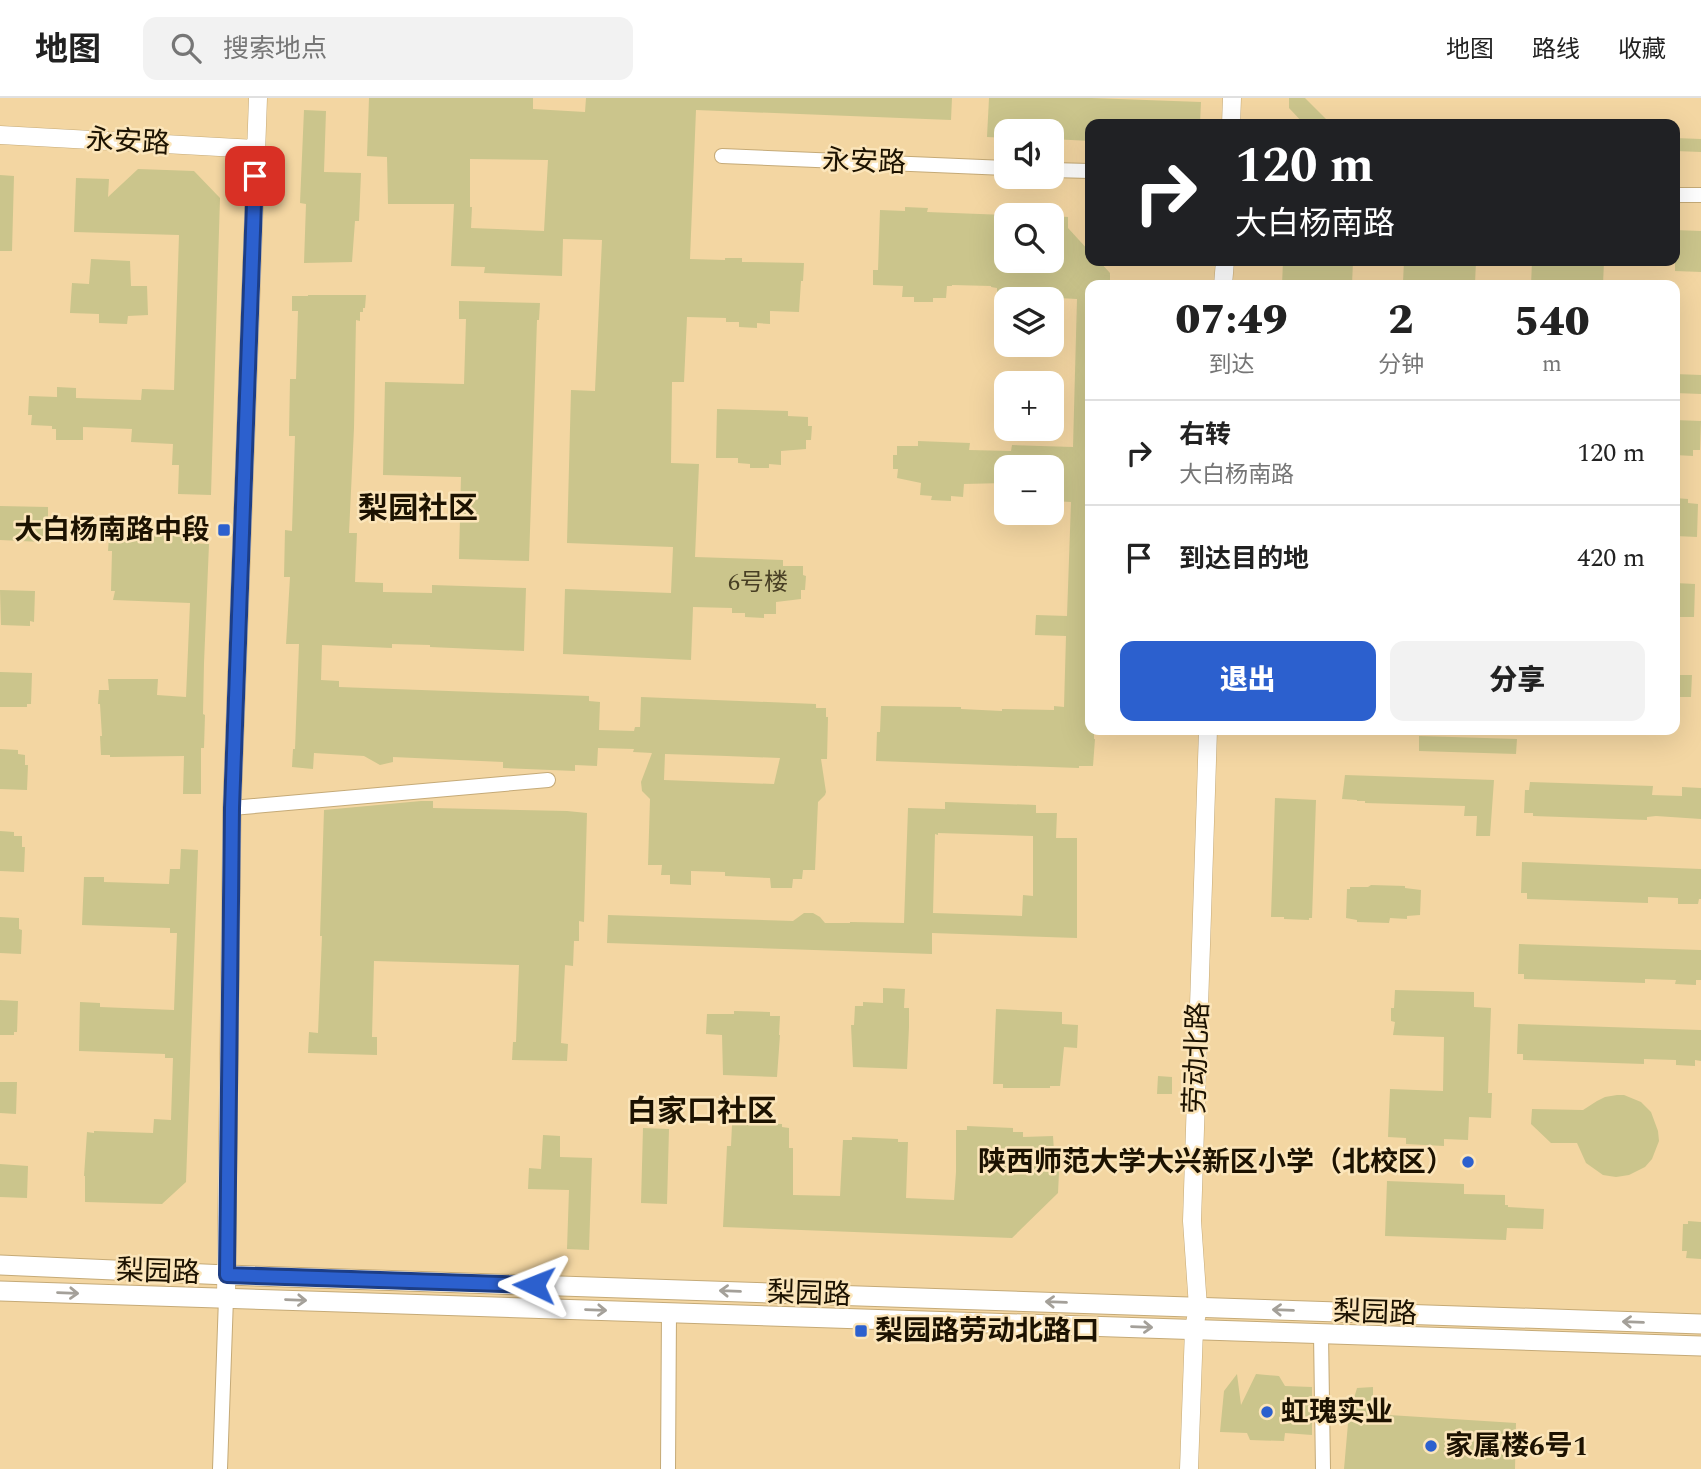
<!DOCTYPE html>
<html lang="zh">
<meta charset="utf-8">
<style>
body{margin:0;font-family:Spectral,"Noto Sans SC",serif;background:#f2f2f2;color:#222;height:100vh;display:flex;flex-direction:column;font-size:26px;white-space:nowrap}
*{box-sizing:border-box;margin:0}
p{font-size:23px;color:#767676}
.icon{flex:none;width:38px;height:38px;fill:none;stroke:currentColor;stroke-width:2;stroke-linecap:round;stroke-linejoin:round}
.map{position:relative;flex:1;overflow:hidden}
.details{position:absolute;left:1085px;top:182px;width:595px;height:455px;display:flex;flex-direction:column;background:#fff;border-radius:14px;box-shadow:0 7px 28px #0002}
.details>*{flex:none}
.hud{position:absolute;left:1085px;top:21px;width:595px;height:147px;border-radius:14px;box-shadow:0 7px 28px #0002;background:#202124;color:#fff;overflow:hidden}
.fabs{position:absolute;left:994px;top:21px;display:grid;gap:14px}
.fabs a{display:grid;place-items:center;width:70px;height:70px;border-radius:14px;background:#fff;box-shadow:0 7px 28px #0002;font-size:35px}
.pin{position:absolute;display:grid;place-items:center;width:60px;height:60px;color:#fff;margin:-30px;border-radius:14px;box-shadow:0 4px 10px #0006}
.me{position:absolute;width:77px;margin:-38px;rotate:272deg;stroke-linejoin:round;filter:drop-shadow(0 0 5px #0008)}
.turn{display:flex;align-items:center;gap:24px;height:147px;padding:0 35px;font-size:32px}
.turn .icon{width:91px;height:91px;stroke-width:2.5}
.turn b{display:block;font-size:49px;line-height:60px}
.eta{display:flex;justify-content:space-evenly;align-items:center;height:119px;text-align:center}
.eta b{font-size:42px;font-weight:800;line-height:49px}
.button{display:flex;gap:14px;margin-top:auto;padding:14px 35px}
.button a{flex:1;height:80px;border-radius:14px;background:#2c60ce;color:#fff;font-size:28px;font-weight:800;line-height:80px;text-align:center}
.button a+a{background:#f2f2f2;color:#222}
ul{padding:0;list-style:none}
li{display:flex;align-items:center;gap:21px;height:105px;padding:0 35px;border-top:2px solid #e0e0e0}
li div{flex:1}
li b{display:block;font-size:26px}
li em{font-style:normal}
header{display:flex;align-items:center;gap:42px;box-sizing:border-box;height:98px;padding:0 35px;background:#fff;border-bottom:2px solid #e0e0e0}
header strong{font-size:33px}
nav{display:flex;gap:38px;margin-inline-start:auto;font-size:24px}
.search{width:490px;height:63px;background:#f2f2f2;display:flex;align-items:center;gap:18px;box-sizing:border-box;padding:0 24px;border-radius:14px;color:#767676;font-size:26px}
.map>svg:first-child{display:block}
</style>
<header>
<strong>地图</strong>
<div class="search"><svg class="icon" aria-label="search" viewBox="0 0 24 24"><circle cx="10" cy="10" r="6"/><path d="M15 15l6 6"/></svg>搜索地点</div>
<nav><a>地图</a><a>路线</a><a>收藏</a></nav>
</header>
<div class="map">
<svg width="1701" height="1371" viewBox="0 0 1701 1371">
<rect width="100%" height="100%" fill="#f3d6a2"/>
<path fill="#cbc58c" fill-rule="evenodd" d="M369,0H533V11L585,14L586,0H952L951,22L696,12L690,161L725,162V160H742V164L804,165L803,183H801L799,214L770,213V226L757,225V230L739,229V224H726V220L687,219L684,284H672L671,365L699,366L695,459L783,462V468H803V477L806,478L805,492H801V501L776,504V516H764V520L745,519V515H732V510L693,509L691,562L563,556L565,491L671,495L673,449L567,445L571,292L595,293L602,142L563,141L562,178L484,175L485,169L451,168L454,106H388L387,59L367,58ZM470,61L548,62L544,133L471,130L472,109H470Z
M989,0H1091L1201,4L1200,26H1090V43L1052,41V33H1006V40L987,39Z
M1289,0H1305L1331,26H1304L1289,10Z
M304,12L326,13L324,74L361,75L359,123H355L352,164L304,165L306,106L300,105Z
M1675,40L1701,41V54L1675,53Z
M138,71L194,73L220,100L211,397L178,396L179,367H172L173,346L131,344L132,331L83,329V342H56V331H52V328L31,327L32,317H28L29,298L57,299V289L76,290V300L141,302L142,291L174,292L179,137L74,134L76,80L109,81L108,99Z
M0,77L14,78L12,153H0Z
M905,109L928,110L927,114L1006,117V163H1052V118L1068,119V130L1090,154V163H1099L1110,175V187H1090V632H1094V641H1095L1093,668H1079V670L876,663L877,634H880L881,608L961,609V611L1002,613V611L1054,612V608L1064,609L1066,538L1035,537L1036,517L1067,518L1071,404L1052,403V369H1006V385L964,386L963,399L951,398V403L931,402L932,398L920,397L921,385L897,380L898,371H893V357H897V348H918V343L970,345L969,352L1011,353L1012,347L1073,349L1077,201L1040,199V201H997V190L991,189V188L952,187V188H947L946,200H933V204H914V199H902L903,188L873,187V172H878L880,112L905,113Z
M1675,132L1701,133V174L1675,173Z
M91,161L130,163L131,188H147L148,217L128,218L127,226L99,225V216L70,215L72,185L89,186Z
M1283,163H1353L1352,187H1282Z
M1404,163H1476L1475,186L1405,187V184H1403Z
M1532,163H1604L1603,187H1531Z
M308,197H366L365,210H363V214H360V223L356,222L354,330L349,435H357L355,484L383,485V494L432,495V487L526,490L524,553L430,549V547L392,546V550L322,547L321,582L339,583V589L589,598V603L600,604L599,632L634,633L635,629H640L641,599L816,606V610H826V619H828L827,661H821L826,694L825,697L818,704L815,772H803L802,781H793L792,790H771L770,780L725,778V774L691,773V787L670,786V777H661L662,767H648L650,701L642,693L641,684L652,655L633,654L634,651L598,650L597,668L575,667V673L503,670V664L393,659V664L380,667L364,658L314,655L313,671L292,669L293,651H295L299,546H286L290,479H284L285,432L292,433L295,338H289L290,281H296L298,213H292V198H308ZM665,656L727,658L780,660L774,686L664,682Z
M459,203L540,205L539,222H537L529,463L459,461L461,379L383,377L385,284L464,286L466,221H459Z
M1675,276L1701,277V296L1675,295Z
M717,311L788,313V318L808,319V328H812L811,342H806V351L781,353V367L769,366V370H750V366L738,365V360H716Z
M1675,322L1701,323L1700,352H1693V358L1675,357Z
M1675,400L1688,401V405L1698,406L1697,439L1675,438Z
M0,408L48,409V425H49L47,440H42V444L0,442Z
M125,433L176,438V437L192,438V445L209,446L204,565L203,616L205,617L204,650H201V696H183L184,658L110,659V657H101L100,638H102L100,606H98L99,592H109L108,581H158L157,597L186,599L190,505L113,502L115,493H111L112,453H108L109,439H124Z
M1675,485L1695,486L1694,519H1675Z
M0,492L35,493L34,524L30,523V528L1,527Z
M0,574L32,575L31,606H27V609H0Z
M1675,577H1692L1691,599H1675Z
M1419,638L1517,641L1516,656L1419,653Z
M0,651L18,652V656L25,657V667H28L27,692L0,691Z
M1345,677L1494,682L1490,738H1476L1477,718H1464L1465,708L1365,705V703H1357V702L1342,701Z
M1530,684L1653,688L1652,697L1682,698V689L1701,690V721L1656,718L1647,719V722L1533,718V715H1524L1525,692H1529Z
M1275,700L1316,702L1312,820H1309V822L1284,821V819H1271Z
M421,703H433V710L567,713L587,715L584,824L579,823V843H574L573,868L565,867L561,945L568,946L567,963L512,962L513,944H516L519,867L374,863L372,939H377V957L308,955L309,934L318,935L322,838H320L324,712Z
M945,704L1036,707V715H1057L1056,740H1077V840L932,835V856L607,845L608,817L793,823L804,815H813L820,819L825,825H850V824L904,825L908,710L945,711ZM938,735L1033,738V798L1023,797L1022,818L933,815L935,736L938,737Z
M0,733L14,734V738H22V749H25L24,774L0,773Z
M181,751L198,752L186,1084L162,1106L85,1104V1078H84L87,1034L94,1035V1033L153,1035L154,1021L171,1022L173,960H165V956L79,953L80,904L100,905V909L174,912L177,835H170V830L82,827L84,779H104V784L169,786L170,771H180Z
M1522,764L1701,771V801H1699L1698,806H1678V800L1648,799V805L1527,801V795H1521Z
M1371,787L1405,788V790L1421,792L1420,817L1407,818V821L1390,820L1389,825L1357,824V822L1346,820L1347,791H1350V789H1368Z
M0,819L19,820V831L22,832L21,856L0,855Z
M1519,846L1701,852V882H1696V887L1675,886L1676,882L1645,881V885L1524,881V876H1518Z
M883,890L905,891L904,910H909V929L907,971L853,969L851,927H854L855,908H863V904L883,905Z
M1395,892L1474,894V909L1491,910L1488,995H1492L1491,1020L1469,1019L1468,1042L1444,1041V1048L1406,1046V1040L1388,1039L1390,991L1443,993L1444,939L1393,937L1395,924L1391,923V910H1394Z
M0,902L18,903L17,934H14V937H0Z
M996,911L1062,914V926L1078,927L1077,950L1064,949L1060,988H1050V990H1003V986H993Z
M734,913L770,914V918H780L779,937H780L777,979L723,977L722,937L706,936L707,916H734Z
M1518,926L1701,932V963L1695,962V968L1676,967V962L1644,961V966L1523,962V956H1517Z
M1158,978L1172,979V996H1157Z
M0,984H17L16,1016L0,1015Z
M1617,997H1624L1641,1004L1651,1014L1658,1033L1659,1043L1652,1061L1645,1069L1629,1077L1616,1079L1603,1077L1586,1065L1577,1045H1551L1531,1026L1532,1011L1583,1012L1597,1003L1605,999Z
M740,1025L782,1026V1029L789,1030V1050H793V1097L840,1098L843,1042H852V1039L898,1041V1044H908L906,1100L954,1102L956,1074V1032H967V1028L1013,1030V1034H1023V1039L1053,1038L1054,1053L1060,1054L1058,1095L1012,1140L723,1129L727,1048H731L732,1027H739Z
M643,1030L669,1031L667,1106L641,1105Z
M543,1037L560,1038V1059L592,1060L589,1152L567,1151L569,1092L528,1091L529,1070L541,1071Z
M0,1066L28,1068L27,1100L0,1099Z
M1387,1083L1464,1086V1096L1505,1097V1107H1508V1109L1544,1111L1543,1131L1507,1130L1506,1142L1385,1138Z
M1688,1123L1701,1124V1161L1686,1160L1687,1153H1682L1683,1126H1688Z
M1237,1276L1241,1307L1256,1276L1279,1278L1285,1288L1312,1289V1337L1285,1335L1284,1343L1250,1342L1247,1335L1220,1334L1224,1293Z
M1373,1289V1316L1516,1325L1515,1371H1344L1349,1314H1350L1357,1290Z"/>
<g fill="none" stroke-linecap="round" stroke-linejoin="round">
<defs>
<path id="minor" d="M722,58L1006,70
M1052,72L1090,73
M1675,97H1701
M232,710L548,682
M1321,1236L1323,1371
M220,1371L226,1200
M668,1371L669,1214"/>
<path id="tertiary" d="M1231,26L1232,0
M0,37L256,51
M1223,187L1225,163
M226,1200L232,710L258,0
M1189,1371L1194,1231L1198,1209L1192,1123L1208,632"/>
<path id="secondary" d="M0,1167L227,1177L1701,1226
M0,1193L1701,1248"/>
</defs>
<use href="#minor" stroke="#c5aa77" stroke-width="16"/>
<use href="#tertiary" stroke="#c5aa77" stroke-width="19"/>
<use href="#secondary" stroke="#c5aa77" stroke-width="21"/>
<use href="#minor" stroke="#fff" stroke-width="14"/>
<use href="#tertiary" stroke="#fff" stroke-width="18"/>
<use href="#secondary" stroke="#fff" stroke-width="19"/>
</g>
<defs><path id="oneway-shaft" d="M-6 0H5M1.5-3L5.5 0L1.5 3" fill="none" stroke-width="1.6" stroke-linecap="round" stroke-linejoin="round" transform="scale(1.75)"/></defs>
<g stroke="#a4a099">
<use href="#oneway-shaft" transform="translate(730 1193) rotate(-178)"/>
<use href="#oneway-shaft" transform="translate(68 1195) rotate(2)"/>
<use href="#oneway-shaft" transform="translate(296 1202) rotate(2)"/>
<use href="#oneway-shaft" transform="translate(1056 1204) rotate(-178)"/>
<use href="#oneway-shaft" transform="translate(596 1212) rotate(2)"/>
<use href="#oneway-shaft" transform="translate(1283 1212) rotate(-178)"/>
<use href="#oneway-shaft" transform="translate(1633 1224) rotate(-178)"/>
<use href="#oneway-shaft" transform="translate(1142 1229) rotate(2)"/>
</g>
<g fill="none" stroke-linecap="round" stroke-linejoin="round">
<defs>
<path id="route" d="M255,78L232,710L227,1177L534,1187"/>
</defs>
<use href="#route" stroke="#1d3e86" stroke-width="18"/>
<use href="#route" stroke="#2c60ce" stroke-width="12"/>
</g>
<g fill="#2c60ce" stroke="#fbe5ba" stroke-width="2.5">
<rect x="217" y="425" width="14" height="14" rx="3.5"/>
<circle cx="1468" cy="1064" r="7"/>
<rect x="854" y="1226" width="14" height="14" rx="3.5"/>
<circle cx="1267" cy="1314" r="7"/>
<circle cx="1431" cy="1348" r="7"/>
</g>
<g text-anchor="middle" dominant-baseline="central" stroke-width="5" stroke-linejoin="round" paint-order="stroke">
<g font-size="24" fill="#483f24">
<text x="758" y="485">6号楼</text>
</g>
<g font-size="28" fill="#1c1201" stroke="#fbe5ba">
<text transform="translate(128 44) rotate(3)">永安路</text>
<text transform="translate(864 64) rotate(2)">永安路</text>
<text transform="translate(1197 960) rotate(-88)">劳动北路</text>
<text transform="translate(158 1174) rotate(2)">梨园路</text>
<text transform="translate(809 1196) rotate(2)">梨园路</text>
<text transform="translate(1375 1215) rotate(2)">梨园路</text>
</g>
<g font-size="28" font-weight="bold" fill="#1c1201" stroke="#fbe5ba" text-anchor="start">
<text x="210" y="432" text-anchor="end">大白杨南路中段</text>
<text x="1454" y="1064" text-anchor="end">陕西师范大学大兴新区小学（北校区）</text>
<text x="875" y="1233">梨园路劳动北路口</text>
<text x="1281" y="1314">虹瑰实业</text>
<text x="1445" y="1348">家属楼6号1</text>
</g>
<g font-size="30" font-weight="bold" fill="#1c1201" stroke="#fbe5ba">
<text x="418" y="411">梨园社区</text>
<text x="702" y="1014">白家口社区</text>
</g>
</g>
</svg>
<div class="fabs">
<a><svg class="icon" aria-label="sound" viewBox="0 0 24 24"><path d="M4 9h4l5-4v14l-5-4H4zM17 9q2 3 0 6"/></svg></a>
<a><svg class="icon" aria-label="search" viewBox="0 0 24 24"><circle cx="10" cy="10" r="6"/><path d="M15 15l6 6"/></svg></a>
<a><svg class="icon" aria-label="layers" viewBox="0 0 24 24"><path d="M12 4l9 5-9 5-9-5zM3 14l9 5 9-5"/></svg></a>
<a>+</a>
<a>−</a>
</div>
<div class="pin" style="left:255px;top:78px;background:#d93025"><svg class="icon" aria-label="arrive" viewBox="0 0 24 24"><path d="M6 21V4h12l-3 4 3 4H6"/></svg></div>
<svg class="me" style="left:534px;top:1187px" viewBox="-20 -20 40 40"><path d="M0-17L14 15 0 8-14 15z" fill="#2c60ce" stroke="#fff" stroke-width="4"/></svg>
<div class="hud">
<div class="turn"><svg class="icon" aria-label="right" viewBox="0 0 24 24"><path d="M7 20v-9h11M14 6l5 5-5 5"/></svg><div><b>120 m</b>大白杨南路</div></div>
</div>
<section class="details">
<div class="eta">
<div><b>07:49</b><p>到达</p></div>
<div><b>2</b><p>分钟</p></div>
<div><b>540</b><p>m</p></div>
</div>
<ul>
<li><svg class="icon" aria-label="right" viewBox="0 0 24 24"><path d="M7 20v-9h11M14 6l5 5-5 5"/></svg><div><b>右转</b><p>大白杨南路</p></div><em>120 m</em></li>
<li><svg class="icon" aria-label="arrive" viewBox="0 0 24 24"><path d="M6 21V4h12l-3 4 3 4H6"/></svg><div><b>到达目的地</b></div><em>420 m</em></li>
</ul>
<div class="button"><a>退出</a><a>分享</a></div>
</section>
</div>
